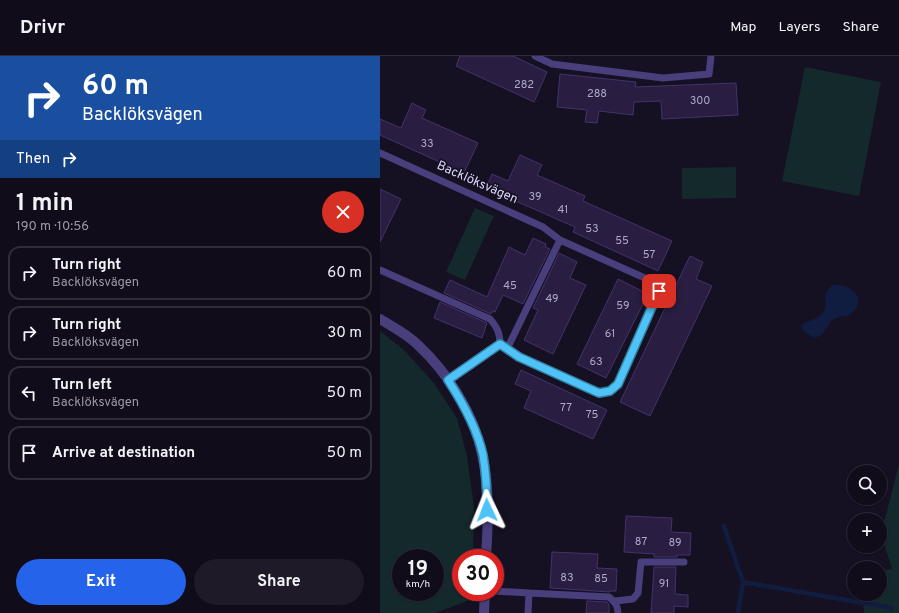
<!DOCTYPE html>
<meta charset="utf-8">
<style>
body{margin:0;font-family:Overpass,sans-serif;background:#1e1a27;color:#f1f3f6;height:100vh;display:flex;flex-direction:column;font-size:15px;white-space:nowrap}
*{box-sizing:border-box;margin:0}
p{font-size:13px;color:#9c9ba2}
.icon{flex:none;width:22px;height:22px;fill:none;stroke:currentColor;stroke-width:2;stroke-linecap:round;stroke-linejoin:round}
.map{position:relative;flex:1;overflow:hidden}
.sheet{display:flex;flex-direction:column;background:#100c1a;width:380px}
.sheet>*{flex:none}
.guide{background:#1a4fa0;color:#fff;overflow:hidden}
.tools{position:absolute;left:467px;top:409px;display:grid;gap:8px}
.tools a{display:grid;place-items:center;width:40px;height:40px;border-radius:50%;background:#100c1a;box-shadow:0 1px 3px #0004,0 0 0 1px #302c39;font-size:20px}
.speed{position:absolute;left:12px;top:493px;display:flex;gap:8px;font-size:20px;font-weight:700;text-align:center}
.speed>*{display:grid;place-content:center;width:52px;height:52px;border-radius:50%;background:#100c1a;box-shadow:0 1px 3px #0004,0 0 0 1px #302c39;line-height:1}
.speed small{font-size:10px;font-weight:400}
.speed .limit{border:6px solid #d22;background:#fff;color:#111}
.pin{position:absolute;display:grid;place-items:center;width:34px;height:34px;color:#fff;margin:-17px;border-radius:8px;box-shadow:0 2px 6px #0006}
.me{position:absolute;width:44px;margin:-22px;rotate:358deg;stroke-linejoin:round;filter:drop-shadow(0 0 3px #0008)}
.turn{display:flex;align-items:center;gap:14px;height:84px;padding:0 16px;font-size:18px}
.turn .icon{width:52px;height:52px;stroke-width:2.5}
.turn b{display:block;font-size:28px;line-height:34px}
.then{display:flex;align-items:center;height:38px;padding:0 16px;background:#0003;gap:8px;font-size:15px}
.round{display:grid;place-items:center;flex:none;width:42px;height:42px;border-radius:21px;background:#1e1a27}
.overview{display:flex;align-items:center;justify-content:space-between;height:68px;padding:0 16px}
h1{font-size:24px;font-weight:700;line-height:30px}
.action{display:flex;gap:8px;margin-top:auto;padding:8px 16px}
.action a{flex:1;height:46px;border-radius:24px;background:#2563eb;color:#fff;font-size:16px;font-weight:700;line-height:46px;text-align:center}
.action a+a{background:#1e1a27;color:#f1f3f6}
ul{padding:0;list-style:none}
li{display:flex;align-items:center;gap:12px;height:54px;margin:0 8px 6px;padding:0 8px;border:2px solid #302c39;border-radius:12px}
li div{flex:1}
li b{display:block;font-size:15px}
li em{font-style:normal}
header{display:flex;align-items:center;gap:24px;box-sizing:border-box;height:56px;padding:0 20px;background:#100c1a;border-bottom:1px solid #302c39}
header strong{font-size:19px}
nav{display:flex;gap:22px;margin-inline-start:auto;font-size:14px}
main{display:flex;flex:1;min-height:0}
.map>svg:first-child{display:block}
</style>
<header>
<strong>Drivr</strong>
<nav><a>Map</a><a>Layers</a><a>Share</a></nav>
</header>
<main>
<section class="sheet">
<div class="guide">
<div class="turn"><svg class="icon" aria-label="right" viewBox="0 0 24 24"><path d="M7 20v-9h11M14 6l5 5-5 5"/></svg><div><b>60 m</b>Backlöksvägen</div></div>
<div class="then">Then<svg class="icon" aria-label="right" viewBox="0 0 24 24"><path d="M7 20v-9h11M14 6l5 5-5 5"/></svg></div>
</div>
<div class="overview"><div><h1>1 min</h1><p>190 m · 10:56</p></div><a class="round" style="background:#d93025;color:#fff"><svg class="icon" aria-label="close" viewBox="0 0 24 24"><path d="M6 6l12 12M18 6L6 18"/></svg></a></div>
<ul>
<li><svg class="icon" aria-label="right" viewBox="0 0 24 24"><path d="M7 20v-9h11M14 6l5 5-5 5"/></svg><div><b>Turn right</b><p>Backlöksvägen</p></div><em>60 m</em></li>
<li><svg class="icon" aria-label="right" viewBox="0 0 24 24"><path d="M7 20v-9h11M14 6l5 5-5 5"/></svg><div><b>Turn right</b><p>Backlöksvägen</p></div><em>30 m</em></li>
<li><svg class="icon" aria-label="left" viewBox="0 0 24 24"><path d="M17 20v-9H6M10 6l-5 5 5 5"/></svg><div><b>Turn left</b><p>Backlöksvägen</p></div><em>50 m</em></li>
<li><svg class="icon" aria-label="arrive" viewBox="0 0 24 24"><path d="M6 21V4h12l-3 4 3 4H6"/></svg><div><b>Arrive at destination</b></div><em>50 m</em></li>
</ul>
<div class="action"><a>Exit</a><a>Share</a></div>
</section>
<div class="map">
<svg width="519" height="557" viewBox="0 0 519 557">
<rect width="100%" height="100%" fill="#151022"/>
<path fill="#14292b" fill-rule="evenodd" d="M425,11L501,26L479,140L402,125Z
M356,111V142L302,143V112Z
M95,152L114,160L85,224L66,216Z
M0,275L24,294L54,327L77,362L87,400L94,452L93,500V502H81V536H91L90,544L55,557H0ZM21,502H55V536H21Z
M519,408V557H484L482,538H500V515L512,513L501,478Z"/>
<path fill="#101d41" d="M453,229C465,227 484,237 477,251C475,254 471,258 468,260C441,261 453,277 434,282L423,275L421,269C427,265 438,263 443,257C450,247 439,240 453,229Z"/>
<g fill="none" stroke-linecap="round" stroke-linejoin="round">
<path stroke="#101d41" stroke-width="4.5" d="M344,470L363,526L358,557
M363,526L512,552"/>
</g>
<path fill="#291e41" stroke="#44326b" d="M80,0H133L167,16L154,46L76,10Z
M180,18L256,26L255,31L356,27L358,59L282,63L281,45L254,46L253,59L219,55L217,67L205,66L207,54L177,51Z
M32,47L46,54L42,62L98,87L84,117L0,79V63L21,72Z
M140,99L162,109L157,119L205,140L203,145L292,185L278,215L193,176L195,171L106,132L112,118L128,125Z
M0,133L21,143L0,186Z
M153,182L166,188L165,191L170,193L143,248L123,239L115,256L113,255L111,258L64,237L70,224L107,241L129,191L145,199Z
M179,197L197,206L190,222L206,229L173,298L144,284L158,254L153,252Z
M310,200L323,206L316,223L332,230L270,360L240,346Z
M238,223L268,238L226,322L197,308Z
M60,246L107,267L102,282L54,262Z
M141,314L227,354L213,383L144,352L151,335L135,328Z
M246,460L292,462L291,476L311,477L310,499H297V501H274V498L244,496Z
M172,496L218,498L217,512L237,513L236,535H230V536L170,532Z
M274,511H296L295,538L308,539V551L294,550V557H271Z
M207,545L227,546L229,548V557H206Z"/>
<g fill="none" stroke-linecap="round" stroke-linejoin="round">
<path stroke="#493f7d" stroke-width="7" d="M155,0L172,8L283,22L329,18L331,0
M0,97L163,171L180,184L267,223L277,229L279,235L238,328L230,335L219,337L139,301L120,288C120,277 117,271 110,263L0,214
M127,293L180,184
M115,535L149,537L148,557
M149,537L229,541C235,546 238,550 238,557
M235,545L253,543L258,537L261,506H304"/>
<path stroke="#493f7d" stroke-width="10" d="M0,263C13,271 27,278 38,289C68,317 94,358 102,398C110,432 108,468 106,502
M68,324L120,288
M104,557L105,536"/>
</g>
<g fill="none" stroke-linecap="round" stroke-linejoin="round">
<defs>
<path id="route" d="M107,454C107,436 106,417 103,399C97,372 83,347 68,324L120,288L139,301L219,337L230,335L238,328L279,235"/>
</defs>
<use href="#route" stroke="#337fa1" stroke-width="10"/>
<use href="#route" stroke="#4fc3f7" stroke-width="7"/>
</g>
<g text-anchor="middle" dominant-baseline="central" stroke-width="3.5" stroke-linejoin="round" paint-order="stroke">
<g font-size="11" fill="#b1a7cc">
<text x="144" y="29">282</text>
<text x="217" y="38">288</text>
<text x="320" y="45">300</text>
<text x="47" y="88">33</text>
<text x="155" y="141">39</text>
<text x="183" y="154">41</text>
<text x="212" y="173">53</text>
<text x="242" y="185">55</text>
<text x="269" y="199">57</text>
<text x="130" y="230">45</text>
<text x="172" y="243">49</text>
<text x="243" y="250">59</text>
<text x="230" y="278">61</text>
<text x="216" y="306">63</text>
<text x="186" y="352">77</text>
<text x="212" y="359">75</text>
<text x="261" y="486">87</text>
<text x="295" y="487">89</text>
<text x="187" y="522">83</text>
<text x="221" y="523">85</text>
<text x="284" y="528">91</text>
</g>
<g font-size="13" fill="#ded5fb" stroke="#151022">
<text transform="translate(97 127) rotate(24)">Backlöksvägen</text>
</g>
</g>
</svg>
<div class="tools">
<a><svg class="icon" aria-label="search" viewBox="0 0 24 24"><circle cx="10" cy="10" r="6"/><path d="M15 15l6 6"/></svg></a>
<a>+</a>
<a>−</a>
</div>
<div class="speed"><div>19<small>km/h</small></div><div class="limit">30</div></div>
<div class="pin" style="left:279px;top:235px;background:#d93025"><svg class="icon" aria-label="arrive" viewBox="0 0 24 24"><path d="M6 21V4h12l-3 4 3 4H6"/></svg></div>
<svg class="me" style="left:107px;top:454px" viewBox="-20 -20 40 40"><path d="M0-17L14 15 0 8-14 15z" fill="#4fc3f7" stroke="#fff" stroke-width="4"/></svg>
</div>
</main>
